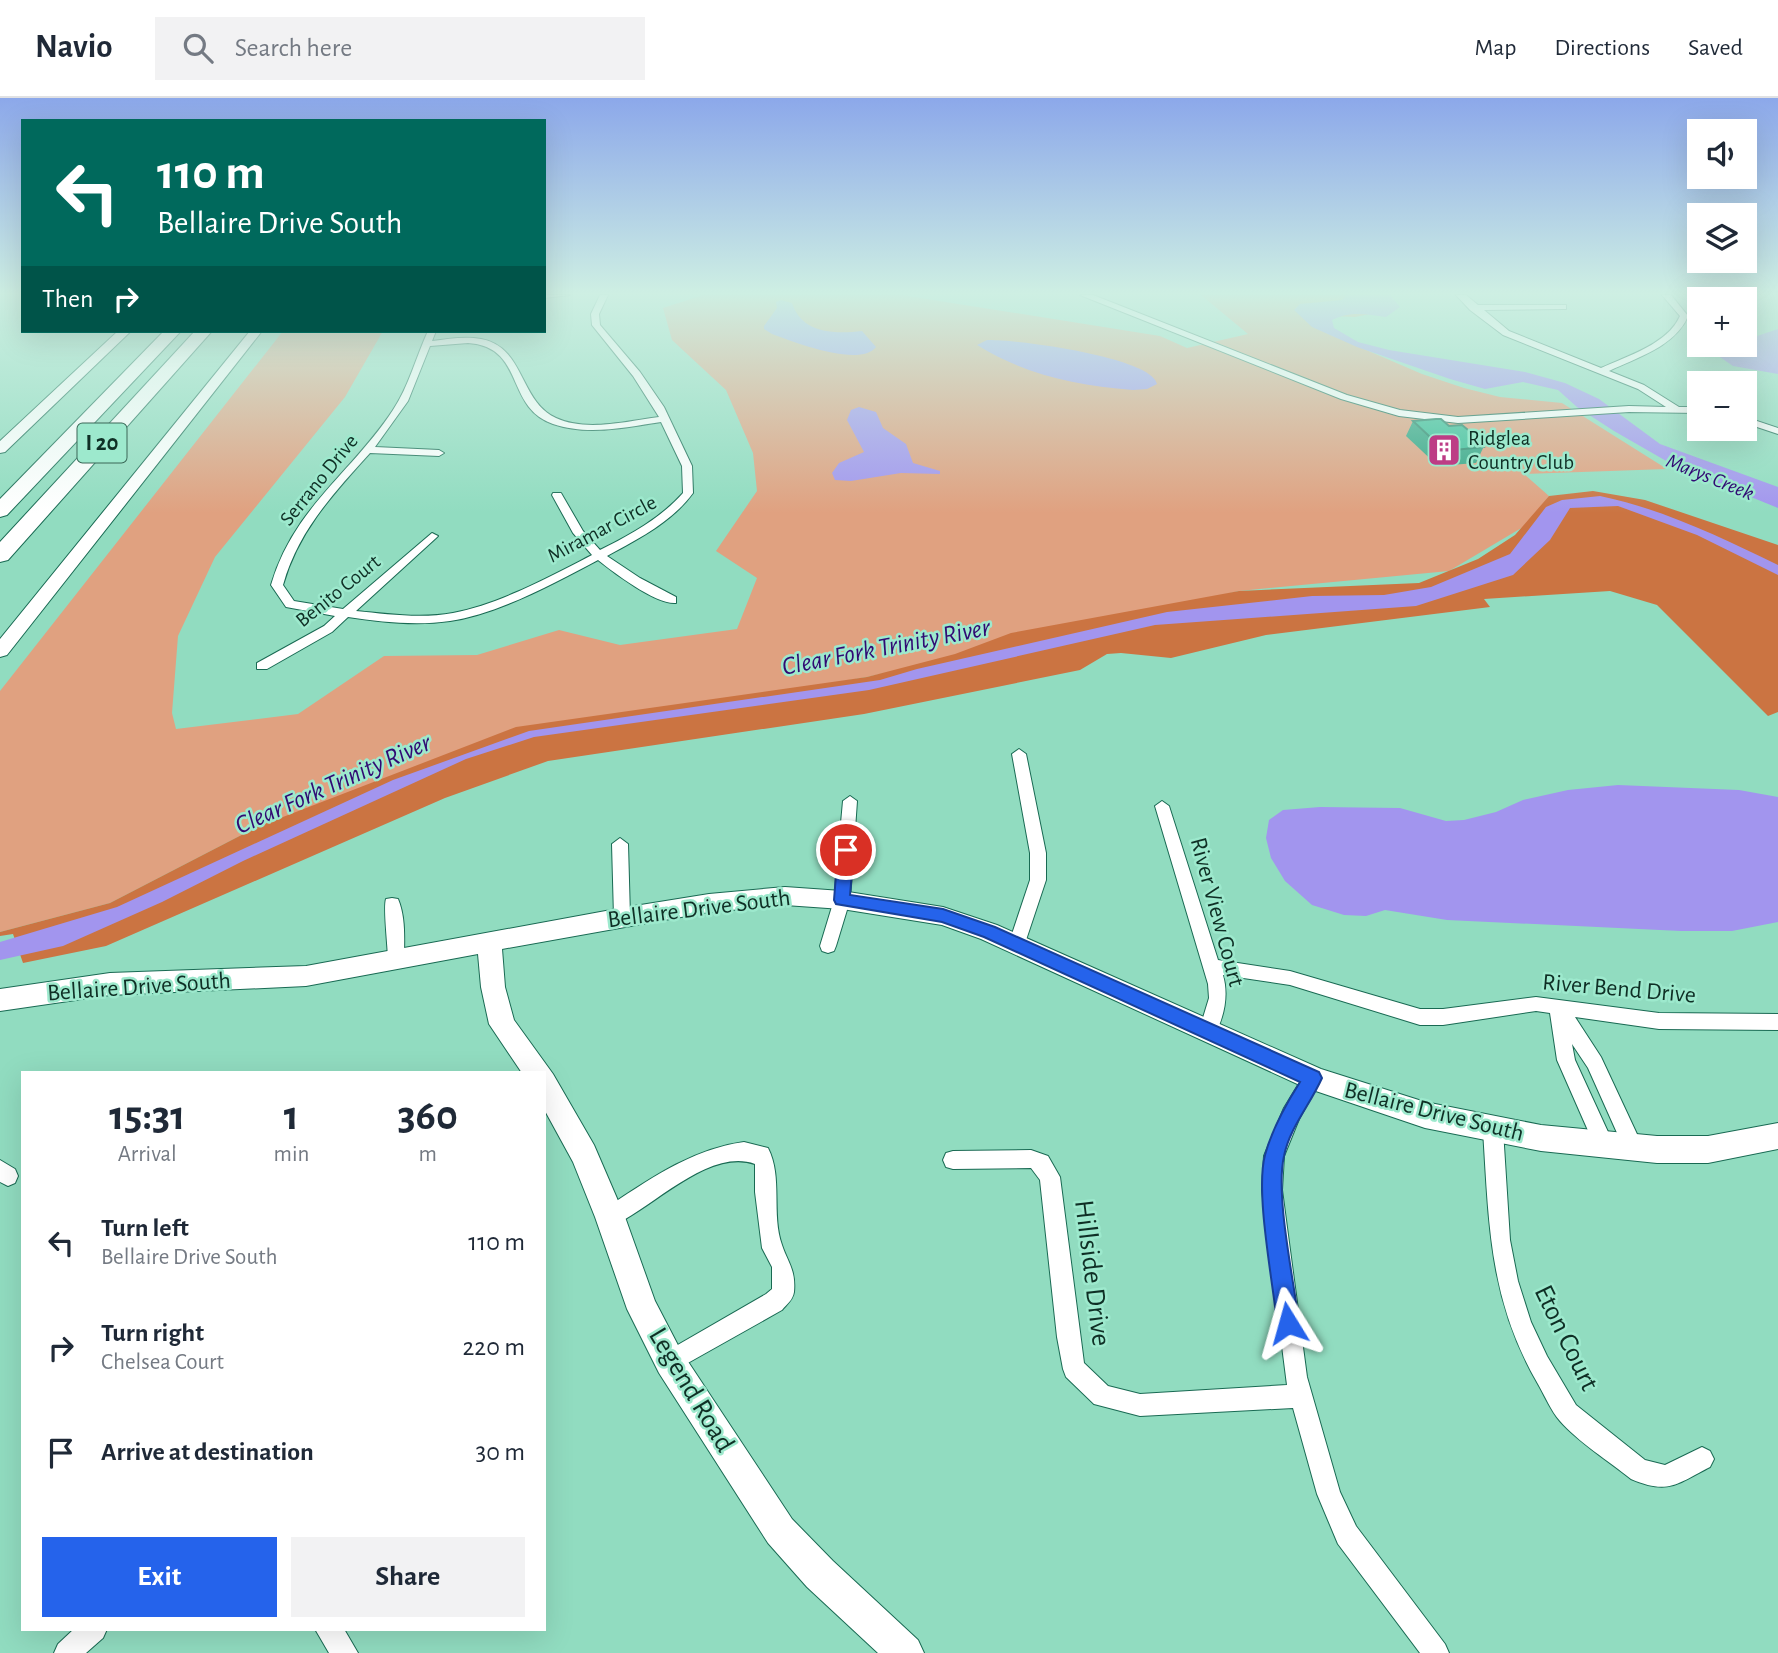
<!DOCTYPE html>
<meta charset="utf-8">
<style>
body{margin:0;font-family:"Alegreya Sans",sans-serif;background:#f2f2f3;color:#1f2937;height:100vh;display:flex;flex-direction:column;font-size:26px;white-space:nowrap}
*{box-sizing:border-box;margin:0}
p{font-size:23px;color:#747a83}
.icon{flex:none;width:38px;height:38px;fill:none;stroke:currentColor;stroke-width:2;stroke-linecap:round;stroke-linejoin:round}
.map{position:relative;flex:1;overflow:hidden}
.details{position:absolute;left:21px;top:973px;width:525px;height:560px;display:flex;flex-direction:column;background:#fff;border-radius:0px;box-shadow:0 7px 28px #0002}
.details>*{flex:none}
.hud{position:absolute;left:21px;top:21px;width:525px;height:214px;border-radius:0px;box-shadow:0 7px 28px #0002;background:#00695c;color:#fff;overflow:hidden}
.tools{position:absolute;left:1687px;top:21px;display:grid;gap:14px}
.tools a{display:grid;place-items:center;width:70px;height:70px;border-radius:0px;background:#fff;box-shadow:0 7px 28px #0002;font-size:35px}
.pin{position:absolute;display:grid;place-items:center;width:60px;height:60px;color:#fff;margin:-30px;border:4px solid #fff;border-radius:50%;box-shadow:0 2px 7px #0007}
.me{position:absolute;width:77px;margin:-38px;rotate:352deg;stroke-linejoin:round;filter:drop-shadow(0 0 5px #0008)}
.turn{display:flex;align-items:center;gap:24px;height:147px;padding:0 21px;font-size:32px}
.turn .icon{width:91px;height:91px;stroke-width:2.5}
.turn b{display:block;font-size:49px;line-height:60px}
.then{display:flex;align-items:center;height:66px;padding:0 21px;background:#0003;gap:14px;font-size:26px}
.eta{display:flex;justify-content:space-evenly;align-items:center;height:119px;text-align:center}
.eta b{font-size:42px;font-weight:600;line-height:49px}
.action{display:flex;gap:14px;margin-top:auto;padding:14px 21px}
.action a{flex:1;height:80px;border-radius:0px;background:#2563eb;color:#fff;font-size:28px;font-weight:600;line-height:80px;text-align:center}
.action a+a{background:#f2f2f3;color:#1f2937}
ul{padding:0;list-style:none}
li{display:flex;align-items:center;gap:21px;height:105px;padding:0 21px}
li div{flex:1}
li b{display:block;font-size:26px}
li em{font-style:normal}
header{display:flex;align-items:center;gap:42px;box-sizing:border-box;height:98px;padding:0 35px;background:#fff;border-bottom:2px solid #e0e1e3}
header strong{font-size:33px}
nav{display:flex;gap:38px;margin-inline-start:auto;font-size:24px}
.search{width:490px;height:63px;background:#f2f2f3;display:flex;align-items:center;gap:18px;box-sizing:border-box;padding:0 24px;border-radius:0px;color:#747a83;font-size:26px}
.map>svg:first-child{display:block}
</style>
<header>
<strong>Navio</strong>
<div class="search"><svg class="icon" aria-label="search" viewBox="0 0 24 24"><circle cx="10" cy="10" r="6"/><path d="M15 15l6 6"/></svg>Search here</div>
<nav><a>Map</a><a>Directions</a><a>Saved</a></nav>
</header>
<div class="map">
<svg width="1778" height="1555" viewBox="0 0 1778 1555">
<rect width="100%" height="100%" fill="#91dcc0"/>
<path fill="#e0a180" d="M703,197H902L1160,238L1187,250L1248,236L1201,197H1371L1380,214L1355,219L1332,218L1329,236L1422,276L1464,290L1500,299L1562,305L1667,371L1524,376L1549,398L1528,426L1449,473L1239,493L867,579L795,591L257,729L110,805L0,834V593L283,233H383L345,299L215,459L178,538L172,615L176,631L298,616L384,558L477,557L559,532L620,547L737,531L757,480L716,453L757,393L753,355L726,292L672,242L663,210Z"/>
<path fill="#cb7442" d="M1593,393L1645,402L1778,447V614L1768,618L1657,507L1610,493L1484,501L1490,509L1266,537L1171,560L1121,555L1107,556L1080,572L864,616L548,663L445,700L106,848L23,865L13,836L0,838V834L110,805L257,729L516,629L867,579L955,556L1011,535L1239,493L1419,485L1478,461L1515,437L1549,398Z"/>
<path fill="#a295ee" d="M1347,197H1390L1400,209L1386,219C1366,216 1350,213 1332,222L1334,230L1358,244L1389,252L1525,274L1565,285L1599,301L1660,346L1778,389V410L1675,368L1614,333L1577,309L1558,292L1523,284L1485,291L1450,281L1357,249L1312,229L1294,212L1300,206L1342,202Z
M781,202L792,205C802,236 835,236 862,233L876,249C860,270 794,244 772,236L764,231V228L777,210L776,204Z
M1778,231V276L1733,268L1711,253L1731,247H1745V242Z
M987,242C1015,241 1152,259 1157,286L1147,291L1133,292C1074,287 1026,277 977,247Z
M859,309L876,314L883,330L906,346L913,365L940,373V376L901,375L851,383L835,382L832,375L839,365L864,354L847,322L851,312Z
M1600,398C1663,411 1720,439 1778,467V477L1697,437L1618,408L1570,410L1550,442L1513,477L1416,508L1155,527L869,592L534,639L466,661L243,763L162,804L63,848L0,862V844L117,809L393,682L529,633L880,582L917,571L1167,514L1312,498L1384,497L1431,489L1510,456L1546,409L1562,402Z
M1618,687L1739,692L1778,699V824L1732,833H1681L1447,822L1385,812L1366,818L1344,817L1312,807L1285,783L1271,760L1266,740L1269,722L1283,712L1320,709L1400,710L1446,723L1464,722L1496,714L1523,702L1568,692Z"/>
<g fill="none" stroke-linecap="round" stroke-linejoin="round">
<defs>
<path id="street" d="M544,197H570L544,200Z
M600,197H608L599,216L600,227L640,274L664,309L692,368L693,395C672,424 638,441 607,458L640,480L676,499V505C657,507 614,475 598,462C555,485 498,516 450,523C416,528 382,524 348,519L332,534L267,571H257V565L324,528L335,518L286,509L271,487C294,409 351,376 393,312C409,288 416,259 428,233H436L432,243C448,241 465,238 481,241C525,249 519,303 556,320C586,334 628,323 659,319L633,278L592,227L591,216ZM468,245C526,249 504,309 553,326C588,338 627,329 661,324L682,368L683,395C661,420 630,437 600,452L583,433L561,395H553L552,397L573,435L592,457C549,479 500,506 453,515C421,521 387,516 356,513L436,440L438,438L432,435L343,511L294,503L283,487C298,433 333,396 370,355L439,358L444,355L439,352L375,349L408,303L430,248Z
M1080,197H1093L1347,297L1400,312L1458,319L1629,308L1666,309L1638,291L1503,237L1470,212L1456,197H1466L1478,207H1566V211H1563L1484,212L1509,233L1601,270C1627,258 1668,246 1680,218L1662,197H1671L1688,218C1676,248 1636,260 1609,273L1644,287L1679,309H1699V315L1629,314L1458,325L1399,318L1341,301Z
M1745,319L1778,330V336L1745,325Z
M1019,651L1026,656L1046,755V782L1025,845L1023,850L1017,852L1011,850L1009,845L1030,782V755L1012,656Z
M850,698L857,703L850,802L836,848L834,853L828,855L822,853L820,848L834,802L843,703Z
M1162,703L1169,708L1218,862L1290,873L1420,911H1443L1536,899L1659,915L1778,916V932L1659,931L1575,919L1601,959L1643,1049L1640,1055L1633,1058L1626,1055L1588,970L1572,946L1575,962L1614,1047L1611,1053L1604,1056L1597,1053L1557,962L1550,915L1536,913L1443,927H1420L1290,887L1223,877C1229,898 1224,919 1214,939L1208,941L1202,939L1199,933L1209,900L1208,886L1155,708Z
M620,740L628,746L630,819L628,824H616L614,819L612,746Z
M392,800L398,801C406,820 404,842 404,862L402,867L396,869L390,867L388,862C388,849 383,810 386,801Z
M1313,972L1320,974L1322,980L1299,1021L1284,1058L1282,1092L1307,1279L1340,1394L1356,1428L1445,1546L1449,1555H1420L1338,1446L1317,1396L1293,1310L1140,1318L1094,1306L1066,1279L1063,1271L1057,1239L1040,1082L1031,1070L953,1071L946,1069L943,1062L946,1055L953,1053L1031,1052L1048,1058L1060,1079L1084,1265L1108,1288L1140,1296L1287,1287L1262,1092L1264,1058L1284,1010L1306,974Z
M1493,1023L1500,1026L1503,1032L1510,1142L1518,1183L1531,1224L1547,1258L1576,1307L1645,1362L1665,1367L1702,1349L1710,1353L1714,1361L1710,1369C1677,1386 1668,1397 1631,1381C1610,1364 1577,1343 1560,1323C1551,1313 1545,1298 1538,1286C1489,1202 1489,1126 1483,1032L1486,1026Z
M744,1044L768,1050C783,1079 771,1116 782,1147C788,1165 796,1172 794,1194C793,1202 787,1206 782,1212L670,1275L662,1272L659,1264L662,1256L766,1196L772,1191V1169L762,1150L755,1094V1066C708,1049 651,1112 610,1129L603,1126L600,1119L603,1112C647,1083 691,1051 744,1044Z
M0,1062L15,1071L18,1078L15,1085L8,1088L0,1084Z
M74,1531H107L103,1540L86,1555H54L58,1546Z
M315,1531H344L358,1555H329Z"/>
<path id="secondary" d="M118,233H131L5,354L0,355V343Z
M250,233H262L7,557L0,559V541Z
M785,789L842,793L943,809L997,827L1321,971L1425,1004L1541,1027L1657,1038H1708L1778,1025V1051L1708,1065H1657L1541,1053L1425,1030L1304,989L981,841L942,827L842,811L785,807L709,814L502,851L505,889L514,922L553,976L594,1047L625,1119L655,1203L681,1253L792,1421L833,1463L918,1542L924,1555H878L807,1489L768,1445L659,1275L627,1211L595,1119L573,1064L544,1011V975H522L489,926L481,889L478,856L306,888L110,897L0,913V891L110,875L306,868L622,810L709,796Z"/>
<path id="highway" d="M164,233H181L7,417L0,419V401Z
M195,233H212L8,462L0,464V444Z"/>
</defs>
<use href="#street" stroke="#196a53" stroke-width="2"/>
<use href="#secondary" stroke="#196a53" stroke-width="2"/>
<use href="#highway" stroke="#196a53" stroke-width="2"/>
<use href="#street" fill="#fff" fill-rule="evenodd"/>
<use href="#secondary" fill="#fff" fill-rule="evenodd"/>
<use href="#highway" fill="#fff" fill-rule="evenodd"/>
</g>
<path fill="#2fa281" d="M1413,323L1449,328L1485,346L1476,365L1438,368L1406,338Z"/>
<path fill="#37bc96" stroke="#268469" stroke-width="2" d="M1436,321H1441L1449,328L1462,327L1485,346L1480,347L1483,349L1445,353L1413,323Z"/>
<linearGradient id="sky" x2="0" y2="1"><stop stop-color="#8ca8ea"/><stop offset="0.47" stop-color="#ceefe3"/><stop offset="1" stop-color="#ceefe3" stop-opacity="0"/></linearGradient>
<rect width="1778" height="415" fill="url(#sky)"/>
<path fill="#2563eb" stroke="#184099" stroke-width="2" d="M846,746L854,752L850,797L943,811L995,829L1319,974L1322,980C1310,1007 1290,1029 1284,1058C1275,1097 1294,1183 1299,1225L1296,1233L1288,1236L1280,1233L1277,1225C1273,1184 1255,1094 1265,1057C1272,1031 1286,1006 1300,984L984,839L942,824L836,806L834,802L838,752Z"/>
<defs>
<symbol id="building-square" viewBox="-11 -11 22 22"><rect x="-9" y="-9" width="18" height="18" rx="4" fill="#bd3c85" stroke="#9de9cd"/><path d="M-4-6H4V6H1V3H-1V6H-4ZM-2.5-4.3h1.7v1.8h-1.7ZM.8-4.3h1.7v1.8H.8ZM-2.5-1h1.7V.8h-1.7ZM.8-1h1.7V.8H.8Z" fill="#fff"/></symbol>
</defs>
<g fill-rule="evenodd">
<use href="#building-square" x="1425" y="333" width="38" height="38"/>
</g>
<g text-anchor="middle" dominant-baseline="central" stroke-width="5" stroke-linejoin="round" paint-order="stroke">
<g font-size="21" fill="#0f2f25" stroke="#9de9cd" text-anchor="start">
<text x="1468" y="340">Ridglea<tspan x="1468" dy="24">Country Club</tspan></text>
</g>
<g font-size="21" font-style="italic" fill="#310a73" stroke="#9de9cd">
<text transform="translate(1710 379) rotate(22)">Marys Creek</text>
</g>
<g font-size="21" fill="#0f2f25" stroke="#9de9cd">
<text transform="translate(319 382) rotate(-51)">Serrano Drive</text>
<text transform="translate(602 431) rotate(-28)">Miramar Circle</text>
<text transform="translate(338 493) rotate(-39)">Benito Court</text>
</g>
<rect fill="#9de9cd" stroke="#3a6757" stroke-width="2" x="77.5" y="325.5" width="49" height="39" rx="5"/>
<g font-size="23" font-weight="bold" fill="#0f2f25">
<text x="102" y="345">I 20</text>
</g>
<g font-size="24" fill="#0f2f25" stroke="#9de9cd">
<text transform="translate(699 811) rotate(-7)">Bellaire Drive South</text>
<text transform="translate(1217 814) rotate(75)">River View Court</text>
<text transform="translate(139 889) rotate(-4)">Bellaire Drive South</text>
<text transform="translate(1619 891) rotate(5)">River Bend Drive</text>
<text transform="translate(1434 1014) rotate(14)">Bellaire Drive South</text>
</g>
<g font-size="26" font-style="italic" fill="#310a73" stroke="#9de9cd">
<text transform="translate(886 549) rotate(-11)">Clear Fork Trinity River</text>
<text transform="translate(333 686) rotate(-24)">Clear Fork Trinity River</text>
</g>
<g font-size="28" fill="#0f2f25" stroke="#9de9cd">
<text transform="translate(1092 1175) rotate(83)">Hillside Drive</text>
<text transform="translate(1566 1240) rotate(64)">Eton Court</text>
<text transform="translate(691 1292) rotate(59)">Legend Road</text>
</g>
</g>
</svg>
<div class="tools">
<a><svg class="icon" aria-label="sound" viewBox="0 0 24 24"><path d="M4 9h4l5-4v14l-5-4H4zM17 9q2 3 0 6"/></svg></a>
<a><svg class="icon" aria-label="layers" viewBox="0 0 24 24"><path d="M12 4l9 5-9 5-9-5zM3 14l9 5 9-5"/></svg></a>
<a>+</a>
<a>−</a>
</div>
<div class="pin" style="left:846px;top:752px;background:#d93025"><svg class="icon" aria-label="arrive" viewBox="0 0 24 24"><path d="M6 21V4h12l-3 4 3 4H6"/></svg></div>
<svg class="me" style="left:1288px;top:1225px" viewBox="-20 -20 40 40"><path d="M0-17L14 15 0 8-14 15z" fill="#2563eb" stroke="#fff" stroke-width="4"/></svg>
<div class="hud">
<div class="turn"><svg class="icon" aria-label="left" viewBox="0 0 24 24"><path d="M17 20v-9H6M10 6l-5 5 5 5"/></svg><div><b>110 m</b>Bellaire Drive South</div></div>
<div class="then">Then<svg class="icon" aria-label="right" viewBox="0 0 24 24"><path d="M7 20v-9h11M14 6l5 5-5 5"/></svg></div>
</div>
<section class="details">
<div class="eta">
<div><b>15:31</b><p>Arrival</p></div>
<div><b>1</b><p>min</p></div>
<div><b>360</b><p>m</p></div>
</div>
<ul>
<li><svg class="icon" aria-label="left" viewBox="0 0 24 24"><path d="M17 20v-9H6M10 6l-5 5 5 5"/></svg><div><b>Turn left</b><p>Bellaire Drive South</p></div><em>110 m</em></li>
<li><svg class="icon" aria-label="right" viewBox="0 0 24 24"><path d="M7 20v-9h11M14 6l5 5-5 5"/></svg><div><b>Turn right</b><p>Chelsea Court</p></div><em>220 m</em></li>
<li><svg class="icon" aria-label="arrive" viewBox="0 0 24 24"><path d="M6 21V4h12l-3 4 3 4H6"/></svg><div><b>Arrive at destination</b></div><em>30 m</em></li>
</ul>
<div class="action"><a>Exit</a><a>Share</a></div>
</section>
</div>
